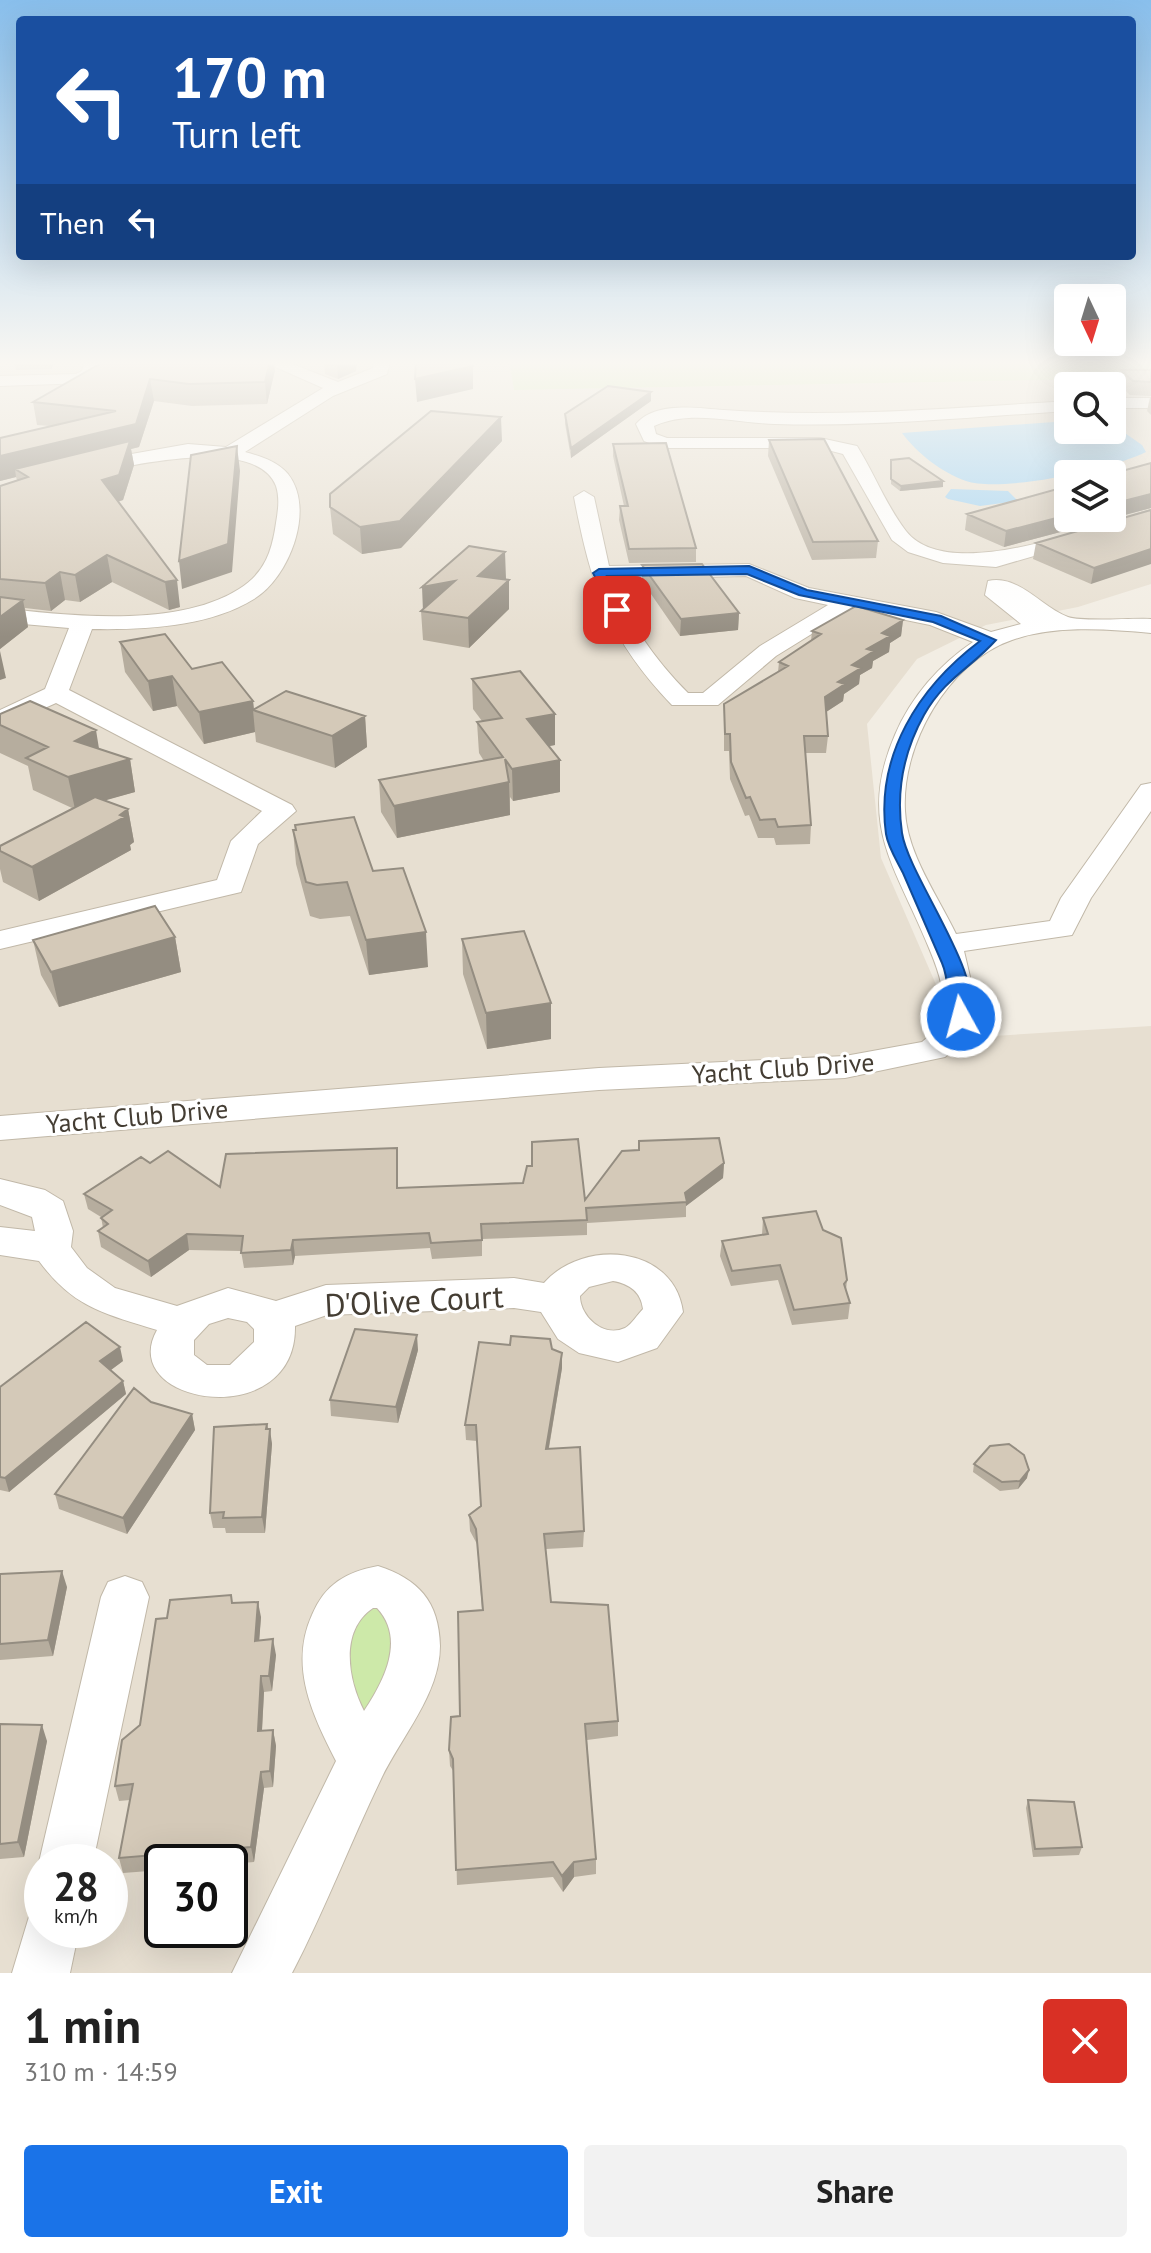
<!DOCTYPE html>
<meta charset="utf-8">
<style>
body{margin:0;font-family:"PT Sans",sans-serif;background:#f2f2f2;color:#222;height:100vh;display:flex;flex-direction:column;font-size:30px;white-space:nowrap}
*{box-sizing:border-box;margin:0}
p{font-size:26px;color:#767676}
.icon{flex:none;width:44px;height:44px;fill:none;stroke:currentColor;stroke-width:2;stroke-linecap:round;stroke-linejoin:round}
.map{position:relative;height:1973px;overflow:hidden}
.sheet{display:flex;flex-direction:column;background:#fff;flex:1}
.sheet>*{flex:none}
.banner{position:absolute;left:16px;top:16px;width:1120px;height:244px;border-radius:8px;box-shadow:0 8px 32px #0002;background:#1a4fa0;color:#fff;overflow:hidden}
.needle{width:52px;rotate:176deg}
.fabs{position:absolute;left:1054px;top:284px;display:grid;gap:16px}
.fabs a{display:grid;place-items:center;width:72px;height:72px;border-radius:8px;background:#fff;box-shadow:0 8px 32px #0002;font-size:40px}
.speed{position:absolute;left:24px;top:1844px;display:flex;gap:16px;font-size:40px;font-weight:700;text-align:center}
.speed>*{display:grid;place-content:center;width:104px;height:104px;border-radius:50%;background:#fff;box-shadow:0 8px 32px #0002;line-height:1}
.speed small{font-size:20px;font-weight:400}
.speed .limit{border:4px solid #111;border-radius:12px;background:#fff;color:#111}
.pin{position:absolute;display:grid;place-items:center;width:68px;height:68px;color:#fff;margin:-34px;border-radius:16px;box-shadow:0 4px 12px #0006}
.me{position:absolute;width:88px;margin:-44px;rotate:353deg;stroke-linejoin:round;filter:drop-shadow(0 0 6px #0008)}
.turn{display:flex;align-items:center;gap:28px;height:168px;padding:0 24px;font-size:36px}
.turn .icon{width:104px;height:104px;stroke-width:2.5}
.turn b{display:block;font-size:56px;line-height:68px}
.then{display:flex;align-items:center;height:76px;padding:0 24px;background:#0003;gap:16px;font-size:30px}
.round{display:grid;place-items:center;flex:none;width:84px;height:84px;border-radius:8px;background:#f2f2f2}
.summary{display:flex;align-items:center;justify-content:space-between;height:136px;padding:0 24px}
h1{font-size:48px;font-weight:700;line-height:60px}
.primary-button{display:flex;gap:16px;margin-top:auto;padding:16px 24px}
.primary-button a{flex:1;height:92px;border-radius:8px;background:#1a73e8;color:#fff;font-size:32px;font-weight:700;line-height:92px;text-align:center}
.primary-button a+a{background:#f2f2f2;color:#222}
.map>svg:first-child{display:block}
</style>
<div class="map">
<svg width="1151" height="1973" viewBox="0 0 1151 1973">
<rect width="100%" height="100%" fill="#f2ede3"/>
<path fill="#e7dfd1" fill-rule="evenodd" d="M0,361H509L514,390L1151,378V584L1078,607L986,625L917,659L867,724L881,858L941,996L994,1036L1151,1026V1973H0ZM1068,386H1112V430H1068ZM1068,474H1112V518H1068ZM42,1862H110V1930H42ZM162,1862H230V1930H162Z"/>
<path fill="#cde9a9" d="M509,361H1151V378L514,390Z
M378,1604L400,1626L376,1714L353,1712L346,1630Z"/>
<path fill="#9bd0f3" d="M1068,421V430H1112V424L1142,445L1146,452C1113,469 1001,493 966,481C941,472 917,453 902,433Z
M951,489L1008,491L1018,501L980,506L948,499L945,497Z"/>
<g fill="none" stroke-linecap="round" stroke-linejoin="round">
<defs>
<path id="minor" d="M85,361H101L96,376L86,383L0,386V376L76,374L82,371Z
M262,361H285L338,382L373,368L374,361H390L387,374L333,396L245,452C260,456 277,461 288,474C316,509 289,578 254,599C209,627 144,630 92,629L69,690L292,805L296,811L258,844L241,892L0,949V931L217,880L231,841L262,811L56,703L0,728V710L45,689L69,628L0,622V608C69,616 178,628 239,589C265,573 272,551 276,523C278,511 280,498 276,486C256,435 131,466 92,473L83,467L92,461L188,444L226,447L323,388Z
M1112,398H1151V408H1112Z
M1068,401V411C971,417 872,427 775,424C737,423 689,409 654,426L656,434L667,438H820L857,446C874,473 886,505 906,531C950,586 1095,524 1151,510V522L996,567L943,563L908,552L892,540L843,454L820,448H662L644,441L636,424C656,401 697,408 724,410C838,418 954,408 1068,401Z
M584,491L594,497L609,566L749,564L809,588L936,612L991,632L1021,624L985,595L988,581C1019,574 1042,608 1068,617C1082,622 1132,618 1151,619V633C1107,629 1054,625 1012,640C948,662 901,745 905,811C907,854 938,896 956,934L1050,921L1061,898L1141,785L1151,783V811L1091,898L1072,935L964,951L977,1007L975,1028L970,1035L945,1057L845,1078L599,1090L0,1140V1116L599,1068L845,1056L922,1042L942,1025C947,996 940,974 929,948C897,868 856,825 895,735C911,697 940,664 973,642L930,625L852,609L776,656L718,705H672C608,638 591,586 574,497ZM746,576L795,598L828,605L760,646L703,693H688C656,661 628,622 613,579Z
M0,1179L45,1190L63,1201L73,1231L71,1247L87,1268L115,1288L177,1306L228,1288L276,1301L326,1285L514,1278L544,1283C583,1238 674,1245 683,1312L657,1348L618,1362L579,1353L558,1339L541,1312L514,1308L327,1315L295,1326C297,1434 115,1405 157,1330C103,1313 74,1308 39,1261L0,1255V1227L35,1231L32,1217L0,1205ZM613,1281C630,1284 641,1292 643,1309C637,1315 632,1324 625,1328C603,1338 580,1316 580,1296L589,1287ZM228,1318L247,1322L254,1329V1342L230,1365H207L194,1355V1340L209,1324Z
M378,1566C418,1579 439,1601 440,1646C440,1694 401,1737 381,1779C350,1843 325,1910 292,1973H232L336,1761C312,1714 289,1666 312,1615C325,1584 346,1572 378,1566ZM373,1608H377C406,1639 384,1681 364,1711C348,1680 339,1631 373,1608Z
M125,1576L142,1582L149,1597L93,1862H42V1869L39,1862L101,1597L108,1582Z
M42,1906V1930H79L70,1973H12L31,1910Z"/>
</defs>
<use href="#minor" stroke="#c1b8a8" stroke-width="2"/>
<use href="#minor" fill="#fff" fill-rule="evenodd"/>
</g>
<path fill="#b6ad9e" d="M8,361H55L51,369L16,370L15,363H9Z
M324,361H357L356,371L338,379L325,374Z
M104,363L275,370L267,404L192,406L154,401L139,447L131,449L134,465L123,500L118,502L180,607L169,610L112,582L80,602L65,600L51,611L25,608L28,627L0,649V486L17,480L16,477L0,481V438L50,426L37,425L33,402Z
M1121,370H1151V396L1130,395L1118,384Z
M1150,397H1151V415L1147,411Z
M651,401L571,458L565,424V414Z
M769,440L878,541L876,558L812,560L768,456Z
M502,441L401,548L362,554L333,534L330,507Z
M613,444L696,548V562L629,563L619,520L620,506H624L613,456Z
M1151,463V508L1004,547L965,530L967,514Z
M891,465L943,481V487L900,491L891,484Z
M1151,510L1091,584L1033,559L1036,543Z
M642,565L739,613L738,630L680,636L642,581Z
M506,579L509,609L469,648L423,640L421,611Z
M903,620L901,636L890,643L889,652L873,661L872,668L860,675L859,684L844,694L843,701L826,712L828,736L826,753H805L811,825L810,844L776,845L774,838H758L749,815L745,816L730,779L729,751H724V704L778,672L779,662L811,641L812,631Z
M120,642L192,669L253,701L254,710L365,716L367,747L335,768L256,742L255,732L204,744L177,706L153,711L125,672Z
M472,679L555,745L549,746L560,760V792L513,801L510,797V815L397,838L381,812L379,780L484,761L479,753L477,722L482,721L473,709Z
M0,714L130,759L135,792L105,800L128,809L134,842L130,845L131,850L39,901L3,882L0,869V846L72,808L33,790L28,766L0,753Z
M293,830L373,871L428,967L369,975L350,916L320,919L310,916L296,864Z
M175,937L181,972L59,1007L41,975L33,940Z
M462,939L551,1003V1039L487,1049L463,974Z
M150,1163L220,1187L398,1163V1188L585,1200L724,1163L723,1178L686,1206V1217L587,1223V1235L482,1239V1256L432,1259L430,1248L295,1256L293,1265L244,1268L241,1251L189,1250L151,1277L101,1247L98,1231L103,1228L101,1217L88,1209L84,1194Z
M763,1218L823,1230L847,1280L846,1291L850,1303L848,1319L792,1325L778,1280L731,1286L720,1256L722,1241L762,1235Z
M552,1349L562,1353V1368L549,1448L584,1531L583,1547L546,1549L551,1602L618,1721V1736L587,1740L596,1859V1874L574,1877L563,1892L553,1877L457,1885L454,1772L450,1766L449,1750L460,1716L482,1610L477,1544L470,1531L469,1515L481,1506L477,1441L466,1440L465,1425Z
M418,1350L398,1423L331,1416L330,1400Z
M123,1361L111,1370L123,1381L126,1394L9,1492L0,1490V1387Z
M192,1414L195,1430L127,1534L59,1509L55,1494Z
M267,1424L272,1444L265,1533H226L225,1528H213L210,1513Z
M974,1464L1027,1478L1018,1489L1000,1491L973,1472Z
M0,1574L67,1587L53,1656L0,1660Z
M232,1603L261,1617L259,1640L276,1655L272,1691L264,1692L262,1731L273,1730L276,1746L273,1787L264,1788L254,1862L230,1864V1862H162V1870L123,1873L119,1858L130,1800L119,1801L115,1786L140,1725L167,1618Z
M0,1724L47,1741L24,1857L0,1859Z
M1028,1800L1082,1847L1079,1855L1033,1857L1026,1808Z"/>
<path fill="#948d81" d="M49,361H55L51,369Z
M270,361H274L275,370L267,404L265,382Z
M337,361H357L356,371L338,379Z
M473,366V389L417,402L415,379Z
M150,379L154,401L139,447L131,449L134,465L123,500L106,505L15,469L16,477L0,481V456L136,424Z
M651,392V401L571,458V448Z
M501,417L502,441L401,548L362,554L360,527Z
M237,446L240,471L232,572L182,589L179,561Z
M943,481V487L900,491L901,486Z
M1151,494V508L1004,547L1006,531L1068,515V518H1112V504Z
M1151,549V564L1091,584L1094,568Z
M505,552L506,579L479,604L478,576Z
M107,555L112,582L80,602L75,575Z
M60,572L65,600L51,611L45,583Z
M177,580L180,607L169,610L165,582Z
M509,580V609L469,648L468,618Z
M455,581L423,611L422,587Z
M23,600L28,627L0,649V617Z
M739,613L738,630L680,636L681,619Z
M903,620L901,636L890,643L889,652L873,661L872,668L860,675L859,684L844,694L843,701L823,714L825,697L852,665L882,633Z
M0,651L6,678L0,680Z
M172,676L177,706L153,711L148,681Z
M253,701L254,711L253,710L255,732L204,744L199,712Z
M555,714V745L528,750L527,719Z
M365,716L367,747L335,768L332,736Z
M96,730L101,761L75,741Z
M130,759L135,792L75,809L68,777Z
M560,760V792L513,801L512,769Z
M509,782L510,815L397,838L394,806Z
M128,809L134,842L130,845L131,850L39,901L32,867Z
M426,932L428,967L369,975L366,940Z
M175,937L181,972L59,1007L51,972Z
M551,1003V1039L487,1049L486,1013Z
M724,1163L723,1178L686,1206L685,1193Z
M187,1234L189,1250L151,1277L148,1261Z
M293,1240L295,1256L293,1265L291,1250Z
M417,1335L418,1350L398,1423L396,1407Z
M120,1347L123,1361L104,1375L100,1361Z
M562,1353V1368L546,1464V1449Z
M123,1381L126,1394L9,1492L5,1478Z
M192,1414L195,1430L127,1534L123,1518Z
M267,1424L269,1439L270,1429L272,1444L265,1533L262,1517Z
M1029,1470L1027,1478L1018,1489L1020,1481Z
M62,1571L67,1587L53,1656L48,1640Z
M258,1602L261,1617L258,1657L255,1641Z
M273,1639L276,1655L272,1691L269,1676Z
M261,1676L264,1692L261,1747L258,1731Z
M42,1725L47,1741L24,1857L18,1842Z
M273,1730L276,1746L273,1787L270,1771Z
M261,1772L264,1788L254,1862L251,1847Z
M574,1862V1877L563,1892L562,1876Z"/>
<path fill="#d4c9b8" stroke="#948d81" stroke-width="2" d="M105,361H270L265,382L189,384L150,379L136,424L0,456V438L116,411L33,402Z
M416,361H472L473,366L415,379Z
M1121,370H1151V382L1133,381Z
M608,386L651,392L571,448L565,414Z
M431,411L501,417L400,521L360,527L330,507V494Z
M824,439L878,541L813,542L769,440Z
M130,441L119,475L102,480L177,580L165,582L107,555L75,575L60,572L45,583L0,579V486L28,477L15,469Z
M666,443L696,548L629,549L620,506H628L613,444Z
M237,446L228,544L179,561L191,455Z
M909,458L943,481L901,486L891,479V460Z
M1151,463V494L1112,504V474H1111Z
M1068,486V515L1006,531L967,514Z
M1151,510V549L1094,568L1036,543Z
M469,546L505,552L478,576L509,580L468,618L421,611L455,581L422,587Z
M702,564L739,613L681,619L642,565Z
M0,597L23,600L0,617Z
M856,606L903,620L882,633L890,636L867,649L874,651L852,665L861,668L838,682L845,684L825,697L828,736H804L811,825L778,827L775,819L760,820L750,797L746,798L731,762L730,734H725L724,704L788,666L779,662L821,634L812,631Z
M165,634L192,669L222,662L253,701L199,712L172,676L148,681L120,642Z
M520,671L555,714L527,719L560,760L512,769L505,759L509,782L394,806L379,780L503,757L477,722L502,718L472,679Z
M286,691L365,716L332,736L253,710Z
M30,701L96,730L75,741L130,759L68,777L26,758L48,747L0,725V714Z
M95,797L128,809L120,815L125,817L32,867L0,851V846Z
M354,817L373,871L403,868L426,932L366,940L347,882L317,885L306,882L293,830H296L295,825Z
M155,906L175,937L51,972L33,940Z
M524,931L551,1003L486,1013L462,939Z
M719,1138L724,1163L685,1193L687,1202L586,1208L587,1220L481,1224L482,1240L431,1243L429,1233L293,1240L291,1250L241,1253L243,1236L187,1234L148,1261L98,1231L108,1224L101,1218L112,1210L84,1194L141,1157L150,1163L168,1151L220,1187L226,1154L397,1148V1188L523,1183L527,1166H532V1142L578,1139L585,1200L622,1151L639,1150V1141Z
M816,1211L823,1230L841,1238L847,1280L844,1284L850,1303L794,1310L780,1265L732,1271L722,1241L768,1234L763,1218Z
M86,1322L120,1347L100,1361L123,1381L5,1478L0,1477V1387Z
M355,1329L417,1335L396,1407L330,1400Z
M511,1336L550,1339L552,1349L562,1353L546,1449L580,1447L584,1531L544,1534L551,1602L608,1605L618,1721L585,1724L596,1859L574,1862L562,1876L553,1862L456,1870L453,1759L449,1750L451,1717L460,1716L458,1612L483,1610L476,1529L469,1515L481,1506L476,1425H465L479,1342L510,1345Z
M134,1388L151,1402L192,1414L123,1518L55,1494Z
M267,1424L266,1429H270L262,1517L223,1518L224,1512L210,1513L214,1427Z
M1009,1444L1024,1455L1029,1470L1020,1481L1002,1482L974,1464L990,1446Z
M62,1571L48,1640L0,1644V1574Z
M231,1595L232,1603L258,1602L255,1641L273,1639L269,1676H261L258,1731L273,1730L270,1771L261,1772L251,1847L119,1858L133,1784L115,1786L122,1740L140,1725L156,1619L167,1618L170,1600Z
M0,1724L42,1725L18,1842L0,1844Z
M1028,1800L1074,1802L1082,1847L1035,1849Z"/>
<linearGradient id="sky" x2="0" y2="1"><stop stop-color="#89bfec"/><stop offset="0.57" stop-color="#f9f7f2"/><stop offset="1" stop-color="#f9f7f2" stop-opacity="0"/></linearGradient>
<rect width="1151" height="637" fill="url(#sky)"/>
<path fill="#1a73e8" stroke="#114b97" stroke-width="2" d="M749,566L807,590L941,616L996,640C971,668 945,678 924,715C904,751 896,792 902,833C909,878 989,980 968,1021H954C947,1007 950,981 942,963C929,933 916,903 903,873C897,861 888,847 886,834C875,755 919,687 980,641L933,622L799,595L747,574L607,576L624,610L617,614L611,610L593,573L599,569Z"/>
<g text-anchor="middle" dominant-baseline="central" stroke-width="6" stroke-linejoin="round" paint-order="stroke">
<g font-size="26" fill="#443d33" stroke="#fff">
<text transform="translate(783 1068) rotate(-4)">Yacht Club Drive</text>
<text transform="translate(137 1116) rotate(-5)">Yacht Club Drive</text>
</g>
<g font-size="32" fill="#443d33" stroke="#fff">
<text transform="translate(414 1300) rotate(-3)">D'Olive Court</text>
</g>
</g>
</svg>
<div class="fabs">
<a><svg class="needle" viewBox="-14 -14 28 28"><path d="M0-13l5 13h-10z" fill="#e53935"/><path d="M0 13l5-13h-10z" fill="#767676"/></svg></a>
<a><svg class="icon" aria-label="search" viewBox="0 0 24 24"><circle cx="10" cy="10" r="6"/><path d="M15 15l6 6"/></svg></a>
<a><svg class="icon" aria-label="layers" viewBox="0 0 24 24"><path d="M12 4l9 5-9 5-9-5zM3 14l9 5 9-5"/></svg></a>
</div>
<div class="speed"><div>28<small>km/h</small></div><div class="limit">30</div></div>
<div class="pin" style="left:617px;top:610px;background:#d93025"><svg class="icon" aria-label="arrive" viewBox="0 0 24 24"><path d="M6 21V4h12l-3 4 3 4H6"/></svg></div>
<svg class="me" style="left:961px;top:1017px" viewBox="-20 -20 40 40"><circle r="17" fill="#1a73e8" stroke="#fff" stroke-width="3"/><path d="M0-11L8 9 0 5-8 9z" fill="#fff"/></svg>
<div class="banner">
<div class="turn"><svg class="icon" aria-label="left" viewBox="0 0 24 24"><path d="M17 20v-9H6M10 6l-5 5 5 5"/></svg><div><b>170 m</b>Turn left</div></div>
<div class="then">Then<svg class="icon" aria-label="left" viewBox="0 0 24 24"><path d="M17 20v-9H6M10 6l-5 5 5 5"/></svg></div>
</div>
</div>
<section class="sheet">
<div class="summary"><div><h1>1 min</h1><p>310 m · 14:59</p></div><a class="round" style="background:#d93025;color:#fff"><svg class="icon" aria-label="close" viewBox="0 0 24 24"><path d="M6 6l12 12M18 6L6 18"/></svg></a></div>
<div class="primary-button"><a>Exit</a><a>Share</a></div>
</section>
